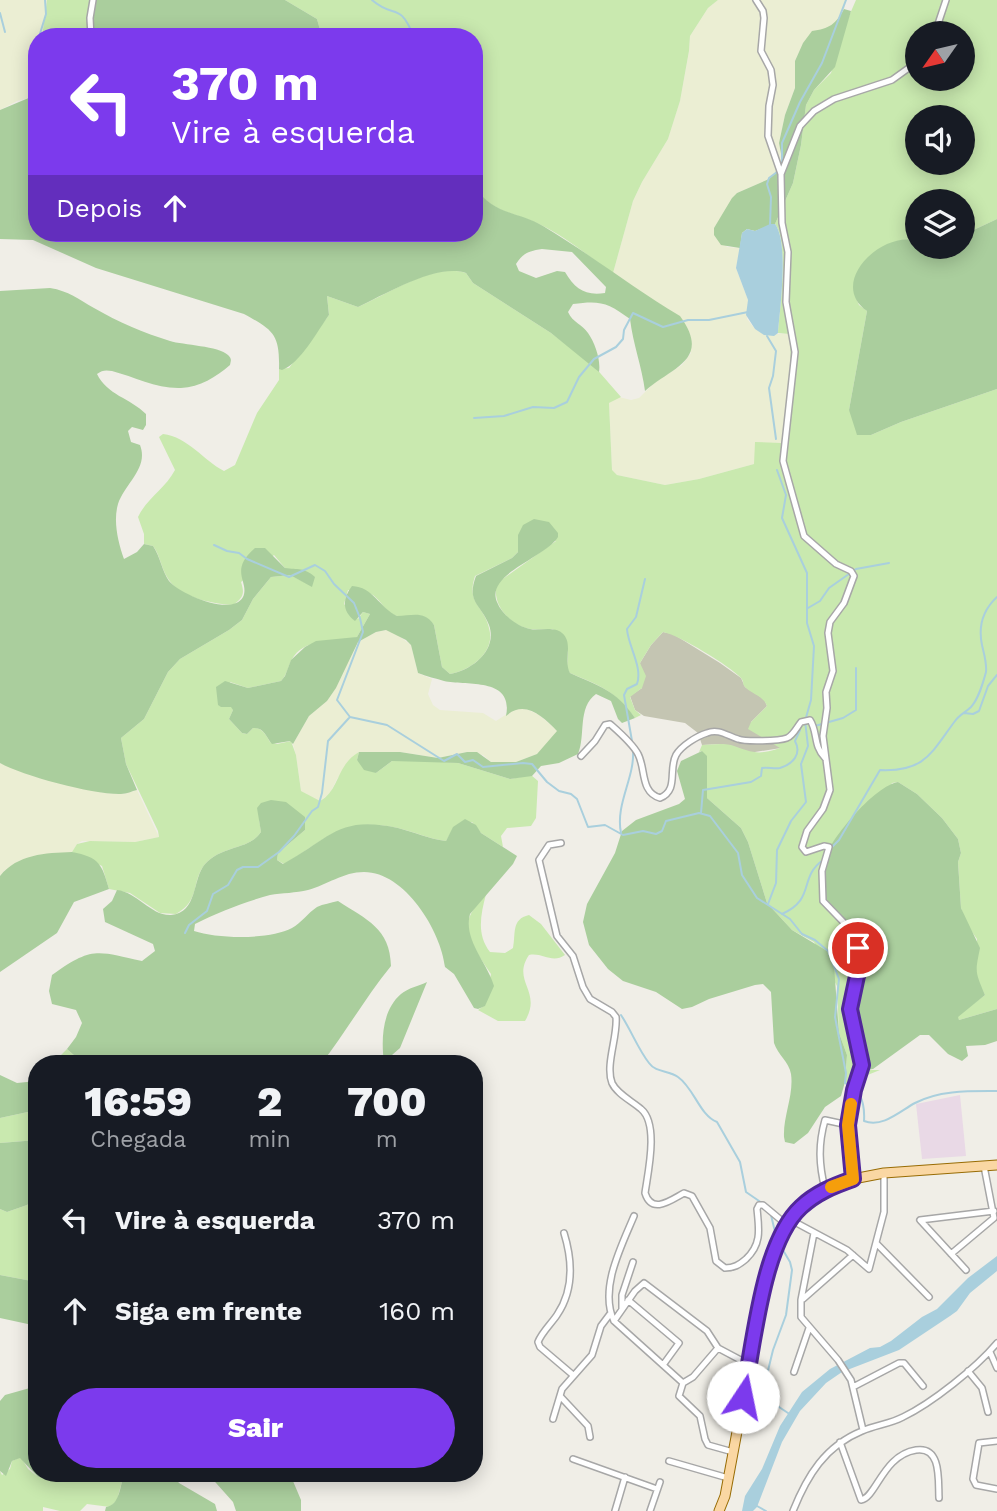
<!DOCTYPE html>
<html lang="pt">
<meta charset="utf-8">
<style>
body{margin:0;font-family:"Work Sans",sans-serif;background:#20242c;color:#f1f3f6;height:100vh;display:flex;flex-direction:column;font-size:26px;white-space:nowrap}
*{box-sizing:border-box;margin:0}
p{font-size:23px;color:#9ea1a6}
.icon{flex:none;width:38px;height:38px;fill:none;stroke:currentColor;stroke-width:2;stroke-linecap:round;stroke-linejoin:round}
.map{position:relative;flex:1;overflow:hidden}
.drawer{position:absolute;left:28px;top:1055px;width:455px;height:427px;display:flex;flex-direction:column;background:#171b24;border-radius:28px;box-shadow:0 4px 18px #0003}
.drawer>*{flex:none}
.guide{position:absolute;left:28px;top:28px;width:455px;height:214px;border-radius:28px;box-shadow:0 4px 18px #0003;background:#7c3aed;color:#fff;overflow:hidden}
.needle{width:46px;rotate:236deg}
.controls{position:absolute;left:905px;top:21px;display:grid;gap:14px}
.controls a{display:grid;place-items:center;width:70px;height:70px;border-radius:50%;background:#171b24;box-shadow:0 4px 18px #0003;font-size:35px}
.pin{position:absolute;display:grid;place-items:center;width:60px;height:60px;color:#fff;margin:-30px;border:4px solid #fff;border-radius:50%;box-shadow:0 2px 7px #0007}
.me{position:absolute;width:77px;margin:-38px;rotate:11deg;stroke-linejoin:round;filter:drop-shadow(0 0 5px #0008)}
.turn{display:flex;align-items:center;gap:24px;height:147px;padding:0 28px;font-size:32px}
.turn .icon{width:91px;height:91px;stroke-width:2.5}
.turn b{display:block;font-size:49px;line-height:60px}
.then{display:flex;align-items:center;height:66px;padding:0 28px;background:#0003;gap:14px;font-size:26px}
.eta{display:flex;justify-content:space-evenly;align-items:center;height:119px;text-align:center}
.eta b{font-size:42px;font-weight:800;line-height:49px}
.action{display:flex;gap:14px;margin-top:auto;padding:14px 28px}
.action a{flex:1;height:80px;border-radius:42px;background:#7c3aed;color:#fff;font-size:28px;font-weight:800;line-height:80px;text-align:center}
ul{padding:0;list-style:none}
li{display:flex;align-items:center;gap:21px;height:91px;padding:0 28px}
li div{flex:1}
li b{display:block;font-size:26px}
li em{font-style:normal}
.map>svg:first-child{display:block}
</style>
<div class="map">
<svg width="997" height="1511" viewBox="0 0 997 1511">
<rect width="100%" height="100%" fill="#f0eee7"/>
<path fill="#e9d9e6" d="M960,1095L966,1156L922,1159L916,1104Z"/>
<path fill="#c4c5b2" d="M663,632L673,634L720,663L741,678L745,687L764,699L767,706L751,722L781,748L755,752H744L731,746L721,744L702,745L698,733L685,723L644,716L635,710L630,696L642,688L640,663L651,645Z"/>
<path fill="#ebeed3" d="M0,0H47L42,37H37V73L32,97L17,101L0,110Z
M718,0H846L844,11L835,24L803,43L795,61V88L785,115L779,143L782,159L775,174L769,179L737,193L714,228L727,247L740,248L736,268L748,300L747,319L755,329L777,334L790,333L791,391L781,444L754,464L699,479L665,485L617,475L612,471L609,403L619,397L631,400L639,398L654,383L682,365L691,353L653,300L613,273L633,201L642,182L668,139L680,101L689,52L690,36L708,8Z
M386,630L395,633L411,645L418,673L432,679L428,694L433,705L440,710L483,713L496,721L513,710L521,707L538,714L558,731L556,736L537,754L516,762L498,764L491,762L483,755L467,752L438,758L400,752H359L337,779L330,793L320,801L315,800L301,791L296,755L293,744L309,716L327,701L336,688L358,642L376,632Z
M0,763L39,778L105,793L124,794L137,790L159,837L135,842L82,841L77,844L72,852L5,870L0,876Z"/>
<path fill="#c9e9af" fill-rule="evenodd" d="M47,0H90L88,9V37H42Z
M285,0H718L708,8L690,36L689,51L680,101L668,139L642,182L633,201L613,273C589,257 565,236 539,224C513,212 491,213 474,186V37H322L317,19Z
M856,0H997V219L963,235L962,201H917V241L909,239L856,298L859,305L867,311L849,410L871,435L901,422L997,389V1009L959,1020L957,1016L985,995L975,976L977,939L967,925L961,908L958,862L961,853L958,839L942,818L917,794L898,782L892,783L835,916L848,933L863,969L851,1017L867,1070H880L845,1084L847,1055L839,1033L837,986L814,942L792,930L767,903L748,842L741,828L707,798L702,751L699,752L702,745C711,745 721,743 731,745C752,752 757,756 780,748L748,729L751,722L767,706C763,696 754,695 746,688C740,681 746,685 741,678C730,666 679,635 663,632L651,645L640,663L646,676L642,688L630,697L635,710L641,715L635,718C613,689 602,687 570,673L567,668L568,652L553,629C546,629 537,630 530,629C509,625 491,604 497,583L556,541L518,535V552L512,558L475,576C466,604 484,605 489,628C496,652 471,670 450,674L442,667L434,625C423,610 412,619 397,616C385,613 381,599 371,594C365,591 355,591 348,590L344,604L358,619L363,612L370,614L357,637C338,644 309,636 294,656C288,664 288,674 281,681L248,688L230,682L233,710L229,719L242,733L247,734L253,728C262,727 266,735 270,742L277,744L291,741L296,755L301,791L320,801C340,790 336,765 359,752L357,760L376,773L392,761L401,759L458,763L510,779L531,775L538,781L536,818L531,826L507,828L501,836L503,847L481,833L472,822L454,827L446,841C429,839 415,832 398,828C341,816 329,838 284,864L277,860L278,853L305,830L259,819L261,832C249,850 222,845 205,864C191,881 201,900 176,914L160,913L130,893L109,889L102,866L72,852L77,844L90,841L135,842L159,837L158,831L126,764L121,738L144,719L168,672L180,659L229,630L242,620L253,599L271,577L290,575L312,586L285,568L274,555L241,582C245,594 243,598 233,605C212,604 178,597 167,577C161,567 160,555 153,546L144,544V534L138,517C147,498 165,489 175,470L159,437L163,434C188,437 203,460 224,471L235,465L257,413L279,380V369L289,368L329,315L327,296L358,307C388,294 434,262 466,273L473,283L551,333L594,366L621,397L609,403L612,470L617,475L665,485L699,479L754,464L755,442L781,443L791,391L790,334L778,333C780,308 789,242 775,224L793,183L801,145L806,105L814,90L831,73L849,16ZM917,33H962V79H917ZM917,117H962V163H917Z
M486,894C481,914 476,934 490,952L505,953L513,948C516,934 511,919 529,915L541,924L565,955C552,964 542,952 529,955C511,982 543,991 525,1021H498L478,1010L485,1005L491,974C481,959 462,934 470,916C473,908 481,901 486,894Z
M67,1049L76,1057L91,1064H52Z
M37,1110V1140L0,1143V1118Z
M37,1198V1282L0,1275V1209L7,1212L27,1205Z
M21,1457L28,1469L38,1477L44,1475L62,1481L78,1474H124L117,1500L110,1507L87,1504L80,1511H60L43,1507V1511H0V1471L2,1475L10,1469L12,1461Z"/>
<path fill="#aace9d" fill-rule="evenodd" d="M90,0H285L317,19L322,37H88V9Z
M844,9L851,11L835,67L814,90L806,105L801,145L793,183L775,224L755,231L747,229L742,233L740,248L721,245L714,235V228L732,198L737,193L769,179L775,173L782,159L779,143L785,115L795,88V61L803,43L812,31C829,29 836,24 844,9Z
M31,97L37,99V233H474V186C493,215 517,211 543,226C590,254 633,288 680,316C712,360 672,367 645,391C642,367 633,344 630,319C608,303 601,300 573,304L568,312C573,323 582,324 588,333C595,343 601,360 599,372L551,333L473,283L466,273C437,263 386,294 358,307L327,296L329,315C318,330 300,364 282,370L279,369C280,334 273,330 244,314L96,268L33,240L0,239V110ZM542,249L572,252L606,287L605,293C585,296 575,289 565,272L557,271L536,278L519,271L516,264C523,253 529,251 542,249Z
M997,219V389L901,422L871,435H857L849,410L867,311C827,283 882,230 917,241V247H962L963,235Z
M50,288C69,291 78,299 94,308C118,322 144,333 170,341C183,345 219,346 228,355C232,359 231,360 230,365C216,377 200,387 181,388C157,389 135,377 112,371C106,370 102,370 97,374C107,395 130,398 146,414V425L143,430L132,427L128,431L131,442L140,445C149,468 125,483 118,504C113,521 118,542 124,559L137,552L144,544L153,546C160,556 162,571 169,581C180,594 232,617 243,597C250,582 228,571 255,548H265L285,568C298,570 304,567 315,577L312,587L290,575L271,577L253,599L242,620L229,630L180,659L168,672L144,719L121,738L126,764L137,790C132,791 127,794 121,794C95,795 23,776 0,763V291Z
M534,519L549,522L558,533V537C545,558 485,574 497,602C502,615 517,626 530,629C539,631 554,626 562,633C574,643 563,661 570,673C600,687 615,689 635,718L622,723L618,719L611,701L596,694C577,708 586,735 578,754L559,763L541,766L532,776L510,779L458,763L392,761L376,773L364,770L357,760L359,752H400L438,758L467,752H477L491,762H516L537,754L557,731C543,717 525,699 506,716C514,677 467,686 444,681C435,678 428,677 418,673L411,645L406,640L386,630L376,632L358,642L336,688L327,701L309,716L293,744L290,741L272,744C266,737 264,727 253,728L247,734L242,733L229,719L233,710L231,707H221L218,705L216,687L225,681L248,688L281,681L285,676L291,660L305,647L316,641L357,637L370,614L363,612L355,621C342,611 342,599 352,586C373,587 379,607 397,616C412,616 424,610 434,625L442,667L450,674C472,670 498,650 489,625C481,604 466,603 476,576L512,558L518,552V535L523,525Z
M702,751L707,756V798L741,828L748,842L767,903L792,930L827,951L834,966L839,1033L847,1055L845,1082L841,1096L825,1107L808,1133L794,1144L785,1142L784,1137C783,1116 794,1095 791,1074C789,1062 778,1055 774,1043L771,992L763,984L755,985L709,999L692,1007L682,1009L656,992L623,981L608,969L589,945L583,922L587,904L615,853L622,831L636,820L679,804L685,799L677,771L681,761Z
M898,782L917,794L942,818L958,839L961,853L958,862L961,908L980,948C975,973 975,971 985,995L958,1017L959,1020L997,1009V1041L985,1045L966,1046L968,1056L962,1061L948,1054L929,1035H920L873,1069L867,1070L860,1067L853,1055L855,1033L851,1017L863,969L848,933L835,916L821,904C823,889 821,868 826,855C835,834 875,786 898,782Z
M271,800L286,802L305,817V830L278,853L277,860L283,864C331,838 338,815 398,828C414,832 429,839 446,841L453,827L465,819L476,825L481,833L517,856L513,864L470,914C463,940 487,962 494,986L485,1006L478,1009L474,1008L454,974L445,967C441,931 405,872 364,872C343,872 327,885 308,890C296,893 282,893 270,895C245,902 218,912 195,924L194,931C218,939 269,940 292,928C301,923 308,913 317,907C323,904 331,903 338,901C367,920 390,928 391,966C365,998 346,1032 321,1064H91L76,1057L67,1049L76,1037L82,1023L76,1010L52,1004L49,991L52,975C92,946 97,951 142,961L155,951L153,944L105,922L103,909L112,901L117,890C137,892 151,916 171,915C198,913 192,879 205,864C222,845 249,850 261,832L257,808L261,803Z
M72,852C99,857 102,864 109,889L74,902L57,933L0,972V876C18,854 45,853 72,852Z
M427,982L400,1048L384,1062C381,1040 382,1010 401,994C408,988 419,986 427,982Z
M0,1075L17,1083L37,1081V1110L0,1118Z
M37,1140V1198L27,1205L7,1212L0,1209V1143Z
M0,1275L37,1282V1326L0,1318Z
M474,1346L480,1350L482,1360L474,1388Z
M37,1386V1474H78C60,1488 55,1471 38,1477L20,1458L12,1461L6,1476L0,1471V1401L5,1395Z
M124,1474H172L179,1483L215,1504L217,1511H105L106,1507C120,1505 120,1486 124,1474Z
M208,1474H290L301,1500V1511H236L233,1502Z"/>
<path fill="#a9cfdd" d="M770,224H775C789,242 780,309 778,333L774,336L764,335L755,329L746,315L748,300L736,268L742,233L747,229L755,231Z
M997,1256V1271L970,1293L957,1311L950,1316L899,1350L842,1372L826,1383L800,1411L782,1442L757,1507L753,1511H742L745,1496L762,1469L780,1426L802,1392L830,1369L870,1348L880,1347L891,1341L922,1317L937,1309L968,1278Z"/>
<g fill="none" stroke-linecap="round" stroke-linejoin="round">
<path stroke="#a9cfdd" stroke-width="2" d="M372,0C395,20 399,0 414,37
M0,13L5,32
M39,37L46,14L45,0
M37,42V81
M474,113L479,119
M782,166V143L800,102L822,63L846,0
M770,225L771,197L767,184L769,178L777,172
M767,336L776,351L773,376L769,388L776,439
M474,418L504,416L533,407L554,408L567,402L579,377L594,359L616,347L623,339L624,330L633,313L663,327L688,320H709L748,312
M214,545L227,551L239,553L247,559L289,577L315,565L325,571L334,584L354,603L360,618L363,632L337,700L350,717L387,725L444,761L457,754L465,762L473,760L483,767L523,763L532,764L547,782L559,791L571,794L577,799L588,827L605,825L623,835L643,831L656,834L662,831L666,821L699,813L710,816L738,853L742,875L757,898L790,919L802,934L815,940L828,951L839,979L835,1017L846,1073L845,1083C861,1089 865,1105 864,1121C883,1128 900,1111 915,1103C939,1090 970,1091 997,1091
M808,608L820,601L829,588L856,569L889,563
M964,713L973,714L979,711L988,686L997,675
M815,726L843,718L856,710V668
M632,741L624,695L627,689L637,684C643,667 628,646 627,629L636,617L645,579
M701,813L703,790L751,782L761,776L762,768C768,767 774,769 780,768C793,764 802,754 795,741L800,730
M621,833C615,804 635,778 633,750
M832,847L839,840L880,770C925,772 931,753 955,721C959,715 966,712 971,707C979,698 983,683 986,672C987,663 984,654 982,645C978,626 983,610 997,597
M768,904L776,883L777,850L791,821L806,802L801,764L808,746L805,721L811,700L814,646L807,623V573L782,518L786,495L777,470
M782,914C816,899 798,878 823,860
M185,933L189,925L207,911L213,894L228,885L237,870L243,867H258L279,852L294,836L312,811L318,807L322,793L328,741L349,718
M621,1015C631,1030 638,1049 649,1063C656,1073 669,1070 678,1077C694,1088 700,1116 717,1122L740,1162L746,1192L762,1203
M771,1215L776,1236
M780,1245L790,1262L792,1270L786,1315L773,1350L764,1387L770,1401L788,1413
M757,1506L766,1511"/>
<defs>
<path id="street" d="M756,0L763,11L764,18L761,51L771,70L773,85L769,106L768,136L781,174L782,223L788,252L786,302L795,352L783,461L804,536L836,564L851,571L854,576L844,603L830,622L828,633L833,671L826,692L827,708L823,736L830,790L823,809L807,831L802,847L806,852L824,846L829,847L822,871L823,901L851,930L855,938L859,957L857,976L850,1009L861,1065L854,1090L848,1125L849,1156L853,1179
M935,33L946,0
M91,37L90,18L93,0
M781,174L800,126L814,111L834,99L892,80L917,62
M581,756L595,741L605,725L610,724C619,732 632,743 638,754C646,769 640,792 660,798C679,790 668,770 676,755C681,746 697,736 707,733C718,728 728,736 738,739C746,742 779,741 787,738C793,736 797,727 801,722L810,720C818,732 813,746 825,758
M561,843L549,845L539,860L557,936L573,956L583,987L590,999L612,1012L616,1017C618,1036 605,1065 612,1083C617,1094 632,1101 641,1109C659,1124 648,1172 645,1193C652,1215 671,1200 684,1193L692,1196L710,1228L716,1261L725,1268C734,1268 739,1265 746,1259C762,1244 759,1229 757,1209L759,1205H763L787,1225
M825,1189C819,1165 818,1145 825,1120L848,1125
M634,1216C621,1247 599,1289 614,1321L683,1383L693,1377L718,1348
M791,1220L847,1250L869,1269L884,1212V1173
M564,1233C572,1259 574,1290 557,1315C551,1324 542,1332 538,1342L540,1347L573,1375
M814,1233L801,1300V1317L838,1360L851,1380L863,1430
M876,1243L929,1297
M951,1254L994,1218L984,1166
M966,1270L920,1220L994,1211
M803,1299L853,1255
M628,1300L679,1343L663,1365
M622,1309V1295L633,1262
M614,1321L635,1291L644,1283L707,1331L718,1348L750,1365
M990,1352L997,1368
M968,1371L982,1388L988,1412
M794,1372L809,1328
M683,1383L679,1396L700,1416L705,1439L708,1445L733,1452
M853,1387L899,1363H904L923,1386
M720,1393L719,1400L742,1405
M560,1396L588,1426L590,1437
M553,1419L562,1389L592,1355L601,1326L610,1314
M997,1441L979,1443L973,1479L976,1485L997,1489
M840,1442L861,1500C876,1498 883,1455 916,1450C942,1446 938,1481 939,1498
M573,1459L657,1489
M669,1461L728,1478
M615,1511L625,1477
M650,1511L660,1482
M793,1511C807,1476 825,1446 862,1431C875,1425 890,1424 903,1417C932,1403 976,1368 997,1343"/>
<path id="primary" d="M719,1511L725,1496L763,1292L779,1237L796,1212L825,1189L853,1179L884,1173L997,1165"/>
</defs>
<use href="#street" stroke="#a7a7a7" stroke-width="8"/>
<use href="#primary" stroke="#986c04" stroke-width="11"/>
<use href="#street" stroke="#fff" stroke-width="5"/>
<use href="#primary" stroke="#fad7a3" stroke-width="9"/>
</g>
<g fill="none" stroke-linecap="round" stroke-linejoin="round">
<defs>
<path id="route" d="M743,1397C754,1345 762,1243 801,1207C816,1193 833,1186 853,1179L848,1125L854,1090L862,1065L850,1009L857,976L858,948"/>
</defs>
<use href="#route" stroke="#51269a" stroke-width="18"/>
<use href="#route" stroke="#7c3aed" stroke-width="12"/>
<path stroke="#f59e0b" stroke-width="12" d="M831,1187L853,1179L848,1125L851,1104"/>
</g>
</svg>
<div class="controls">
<a><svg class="needle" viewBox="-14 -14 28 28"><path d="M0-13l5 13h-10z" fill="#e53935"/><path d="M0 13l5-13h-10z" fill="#9ea1a6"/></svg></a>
<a><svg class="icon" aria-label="sound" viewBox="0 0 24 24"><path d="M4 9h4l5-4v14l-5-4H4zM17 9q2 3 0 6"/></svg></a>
<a><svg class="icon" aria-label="layers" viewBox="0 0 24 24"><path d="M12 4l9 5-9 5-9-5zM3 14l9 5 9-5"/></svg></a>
</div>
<div class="pin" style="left:858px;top:948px;background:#d93025"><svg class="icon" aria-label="arrive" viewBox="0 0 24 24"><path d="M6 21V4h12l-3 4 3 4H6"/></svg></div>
<svg class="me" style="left:743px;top:1397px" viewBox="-20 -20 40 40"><circle r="19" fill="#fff"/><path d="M0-13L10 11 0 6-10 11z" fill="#7c3aed"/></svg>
<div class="guide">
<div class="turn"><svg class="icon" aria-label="left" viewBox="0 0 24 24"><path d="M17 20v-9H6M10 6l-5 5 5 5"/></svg><div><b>370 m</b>Vire à esquerda</div></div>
<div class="then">Depois<svg class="icon" aria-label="ahead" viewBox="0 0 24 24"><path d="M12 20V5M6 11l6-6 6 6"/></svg></div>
</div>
<section class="drawer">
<div class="eta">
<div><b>16:59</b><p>Chegada</p></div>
<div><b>2</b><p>min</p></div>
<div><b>700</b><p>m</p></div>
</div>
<ul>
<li><svg class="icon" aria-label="left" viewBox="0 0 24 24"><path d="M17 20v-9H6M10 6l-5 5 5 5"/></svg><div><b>Vire à esquerda</b></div><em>370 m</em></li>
<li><svg class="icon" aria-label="ahead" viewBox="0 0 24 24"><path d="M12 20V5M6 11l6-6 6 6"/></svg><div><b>Siga em frente</b></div><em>160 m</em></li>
</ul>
<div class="action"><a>Sair</a></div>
</section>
</div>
